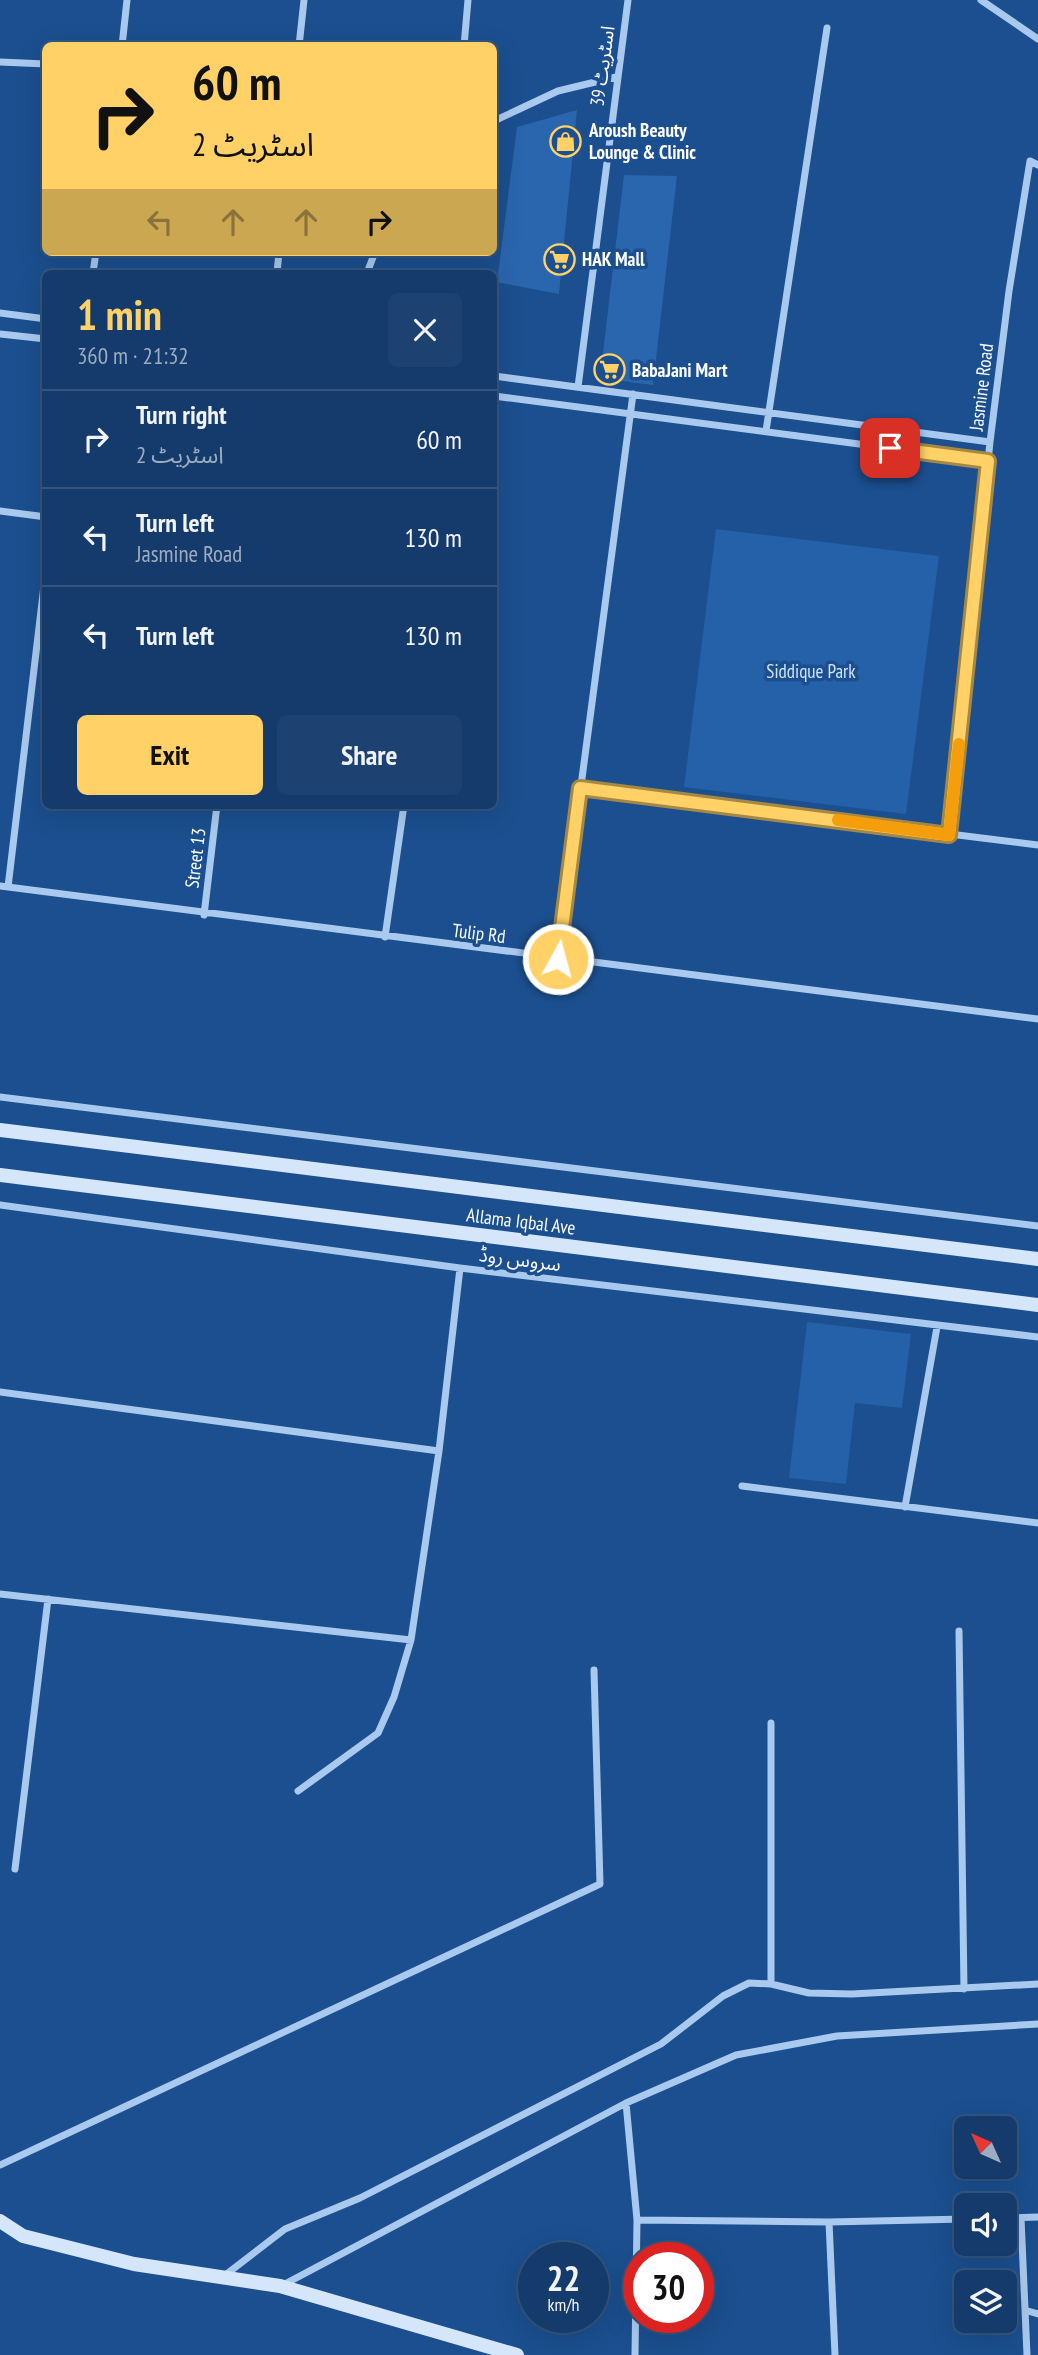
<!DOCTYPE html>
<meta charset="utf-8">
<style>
body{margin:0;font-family:"PT Sans Narrow","Noto Sans Arabic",sans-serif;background:#1d4271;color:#f1f3f6;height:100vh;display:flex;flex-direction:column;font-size:26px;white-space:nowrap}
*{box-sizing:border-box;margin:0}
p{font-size:23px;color:#9dadc1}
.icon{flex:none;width:38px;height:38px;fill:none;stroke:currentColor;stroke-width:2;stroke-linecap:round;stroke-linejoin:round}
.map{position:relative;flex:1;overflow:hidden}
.drawer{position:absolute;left:42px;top:270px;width:455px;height:539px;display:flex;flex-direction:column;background:#143b6b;border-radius:10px;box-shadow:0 7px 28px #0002,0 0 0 2px #33557e}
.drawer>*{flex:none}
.top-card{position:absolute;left:42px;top:42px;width:455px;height:214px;border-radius:10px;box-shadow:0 7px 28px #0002,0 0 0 2px #33557e;background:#ffd166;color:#111;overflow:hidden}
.needle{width:46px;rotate:315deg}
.controls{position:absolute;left:954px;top:2116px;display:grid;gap:14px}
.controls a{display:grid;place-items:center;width:63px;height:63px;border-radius:10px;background:#143b6b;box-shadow:0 7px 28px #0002,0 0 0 2px #33557e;font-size:35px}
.speed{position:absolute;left:518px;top:2242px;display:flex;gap:14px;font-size:35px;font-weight:700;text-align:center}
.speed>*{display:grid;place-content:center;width:91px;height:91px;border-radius:50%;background:#143b6b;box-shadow:0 7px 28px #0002,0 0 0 2px #33557e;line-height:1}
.speed small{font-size:18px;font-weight:400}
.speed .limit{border:10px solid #d22;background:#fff;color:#111}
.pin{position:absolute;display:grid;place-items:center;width:60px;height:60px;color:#fff;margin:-30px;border-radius:14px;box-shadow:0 4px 10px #0006}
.me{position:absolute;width:77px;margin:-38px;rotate:7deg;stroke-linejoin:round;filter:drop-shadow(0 0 5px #0008)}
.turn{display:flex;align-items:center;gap:24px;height:147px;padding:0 35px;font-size:32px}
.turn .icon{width:91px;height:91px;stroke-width:2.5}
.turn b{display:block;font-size:49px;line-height:60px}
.lanes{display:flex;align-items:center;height:66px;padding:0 35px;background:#0003;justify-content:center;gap:35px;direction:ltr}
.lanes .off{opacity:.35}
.round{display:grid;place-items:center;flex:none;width:74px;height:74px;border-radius:10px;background:#1d4271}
.overview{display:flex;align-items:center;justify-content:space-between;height:119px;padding:0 35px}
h1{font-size:42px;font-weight:700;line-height:52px;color:#ffd166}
.primary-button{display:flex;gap:14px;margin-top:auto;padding:14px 35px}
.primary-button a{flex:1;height:80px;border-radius:10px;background:#ffd166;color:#111;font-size:28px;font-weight:700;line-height:80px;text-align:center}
.primary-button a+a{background:#1d4271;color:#f1f3f6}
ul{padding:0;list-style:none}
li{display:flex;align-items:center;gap:21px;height:98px;padding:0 35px;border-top:2px solid #33557e}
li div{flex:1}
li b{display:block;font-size:26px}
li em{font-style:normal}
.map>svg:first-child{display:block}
</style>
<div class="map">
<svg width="1038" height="2355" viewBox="0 0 1038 2355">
<rect width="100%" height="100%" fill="#1b4f8f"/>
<path fill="#2461a8" d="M716,529L939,556L906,814L684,787Z
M807,1322L911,1334L902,1408L855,1403L846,1484L789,1478Z"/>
<path fill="#2a66ad" d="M577,110L559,294L497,282L517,127Z
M624,175L677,176L653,385L600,378Z"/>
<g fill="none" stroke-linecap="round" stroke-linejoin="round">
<path stroke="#a9c9ee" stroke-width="7" d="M981,0L1038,39
M122,46L127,0
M299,46L304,0
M464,46L468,0
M0,62L46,64
M494,121L558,91L616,77
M93,273L96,252
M277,273L279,252
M367,273L375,252
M0,313L46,319
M0,334L46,339
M494,376L990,442
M578,387L628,0
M494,396L988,461
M766,431L827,28
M0,511L46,517
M580,788L1038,845
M949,835L990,442L1009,291L1030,161L1038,165
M0,886L1038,1019
M8,887L46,569
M204,915L217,805
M385,937L404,805
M558,959L633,394
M0,1097L1038,1226
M0,1205L460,1268L1038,1337
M0,1392L439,1451
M742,1486L1038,1523
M905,1507L937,1327
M0,1594L411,1640
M959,1631L964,1989
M771,1723V1984
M298,1791L378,1733L394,1697L411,1640L439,1451L460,1268
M15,1869L48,1599
M626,2103L637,2220L635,2355
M0,2165L600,1884L594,1670
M1004,2218L1038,2217
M1021,2218L1027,2355
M637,2220L829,2222L966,2219
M829,2222L835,2355
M224,2276L285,2229L360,2198L661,2044L723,1996L749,1983L771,1984L809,1993L852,1994L1038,1984
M281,2286L626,2103L736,2055L837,2036L1038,2024
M1028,2311L1038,2314"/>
<path stroke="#d6e6fa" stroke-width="14" d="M0,1130L1038,1259
M0,1175L1038,1305
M0,2221L23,2236L134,2264L280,2286L517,2355"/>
</g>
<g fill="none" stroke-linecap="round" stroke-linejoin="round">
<defs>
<path id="route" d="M558,959L580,788L949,835L988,461L890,448"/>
</defs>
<use href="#route" stroke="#a68842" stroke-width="18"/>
<use href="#route" stroke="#ffd166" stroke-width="12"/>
<path stroke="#f59e0b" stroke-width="12" d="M838,820L949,835L959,744"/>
</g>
<defs>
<symbol id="shop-ring" viewBox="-11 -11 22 22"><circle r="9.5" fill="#1b4f8f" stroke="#ffd166" stroke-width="1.5"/><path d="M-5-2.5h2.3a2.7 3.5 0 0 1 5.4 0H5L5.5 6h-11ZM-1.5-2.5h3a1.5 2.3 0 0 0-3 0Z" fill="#ffd166"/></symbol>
<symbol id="supermarket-ring" viewBox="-11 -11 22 22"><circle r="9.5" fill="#1b4f8f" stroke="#ffd166" stroke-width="1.5"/><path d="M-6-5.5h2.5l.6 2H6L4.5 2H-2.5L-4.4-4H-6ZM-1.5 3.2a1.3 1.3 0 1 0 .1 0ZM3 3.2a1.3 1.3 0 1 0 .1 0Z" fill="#ffd166"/></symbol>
</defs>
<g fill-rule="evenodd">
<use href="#shop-ring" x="548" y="124" width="35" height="35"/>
<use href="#supermarket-ring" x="542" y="242" width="35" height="35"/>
<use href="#supermarket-ring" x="592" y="352" width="35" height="35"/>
</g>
<g text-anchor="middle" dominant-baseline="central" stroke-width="7" stroke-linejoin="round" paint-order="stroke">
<g font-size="19" fill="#fff" stroke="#1b4f8f">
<text transform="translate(602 66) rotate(-82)">اسٹریٹ 39</text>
<text transform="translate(981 387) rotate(-83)">Jasmine Road</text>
<text transform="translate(195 858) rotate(-83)">Street 13</text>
<text transform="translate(479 933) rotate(7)">Tulip Rd</text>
<text transform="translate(521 1221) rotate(7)">Allama Iqbal Ave</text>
<text transform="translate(520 1259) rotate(7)">سروس روڈ</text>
</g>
<g font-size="19" font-weight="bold" fill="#fff" stroke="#1b4f8f" text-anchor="start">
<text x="589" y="130">Aroush Beauty<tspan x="589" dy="22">Lounge &amp; Clinic</tspan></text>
<text x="582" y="259">HAK Mall</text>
<text x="632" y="370">BabaJani Mart</text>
</g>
<g font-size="19" fill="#cfe3fa" stroke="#1b4f8f">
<text x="811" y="671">Siddique Park</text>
</g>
</g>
</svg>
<div class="controls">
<a><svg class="needle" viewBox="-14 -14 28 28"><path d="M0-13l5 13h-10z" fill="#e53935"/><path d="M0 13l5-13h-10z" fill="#9dadc1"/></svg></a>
<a><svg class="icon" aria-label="sound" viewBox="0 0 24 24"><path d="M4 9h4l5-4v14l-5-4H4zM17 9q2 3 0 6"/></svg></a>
<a><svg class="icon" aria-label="layers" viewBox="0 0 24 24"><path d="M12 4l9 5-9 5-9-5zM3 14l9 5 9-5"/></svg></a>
</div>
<div class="speed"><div>22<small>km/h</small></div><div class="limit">30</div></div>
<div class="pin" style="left:890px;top:448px;background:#d93025"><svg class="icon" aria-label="arrive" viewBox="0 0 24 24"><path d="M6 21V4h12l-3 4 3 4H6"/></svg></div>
<svg class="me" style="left:558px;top:959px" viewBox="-20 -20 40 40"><circle r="17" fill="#ffd166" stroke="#fff" stroke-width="3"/><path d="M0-11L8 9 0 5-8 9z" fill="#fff"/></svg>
<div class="top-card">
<div class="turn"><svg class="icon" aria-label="right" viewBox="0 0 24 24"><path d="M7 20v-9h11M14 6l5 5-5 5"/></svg><div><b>60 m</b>اسٹریٹ 2</div></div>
<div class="lanes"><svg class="icon off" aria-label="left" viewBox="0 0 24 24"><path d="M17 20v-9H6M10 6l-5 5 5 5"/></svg><svg class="icon off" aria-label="ahead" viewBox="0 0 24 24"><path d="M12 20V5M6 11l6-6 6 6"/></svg><svg class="icon off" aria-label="ahead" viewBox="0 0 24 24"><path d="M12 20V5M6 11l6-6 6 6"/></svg><svg class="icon" aria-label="right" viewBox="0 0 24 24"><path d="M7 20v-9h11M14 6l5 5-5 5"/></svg></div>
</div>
<section class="drawer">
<div class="overview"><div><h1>1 min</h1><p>360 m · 21:32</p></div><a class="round"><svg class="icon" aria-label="close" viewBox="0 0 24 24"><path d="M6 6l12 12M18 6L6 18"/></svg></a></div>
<ul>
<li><svg class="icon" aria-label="right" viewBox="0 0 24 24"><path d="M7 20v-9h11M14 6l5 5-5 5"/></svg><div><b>Turn right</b><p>اسٹریٹ 2</p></div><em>60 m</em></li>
<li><svg class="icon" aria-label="left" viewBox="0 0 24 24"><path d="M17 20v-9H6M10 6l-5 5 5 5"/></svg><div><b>Turn left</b><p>Jasmine Road</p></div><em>130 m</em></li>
<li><svg class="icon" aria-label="left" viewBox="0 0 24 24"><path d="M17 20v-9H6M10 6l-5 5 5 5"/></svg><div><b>Turn left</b></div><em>130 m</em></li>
</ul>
<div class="primary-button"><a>Exit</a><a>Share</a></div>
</section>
</div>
